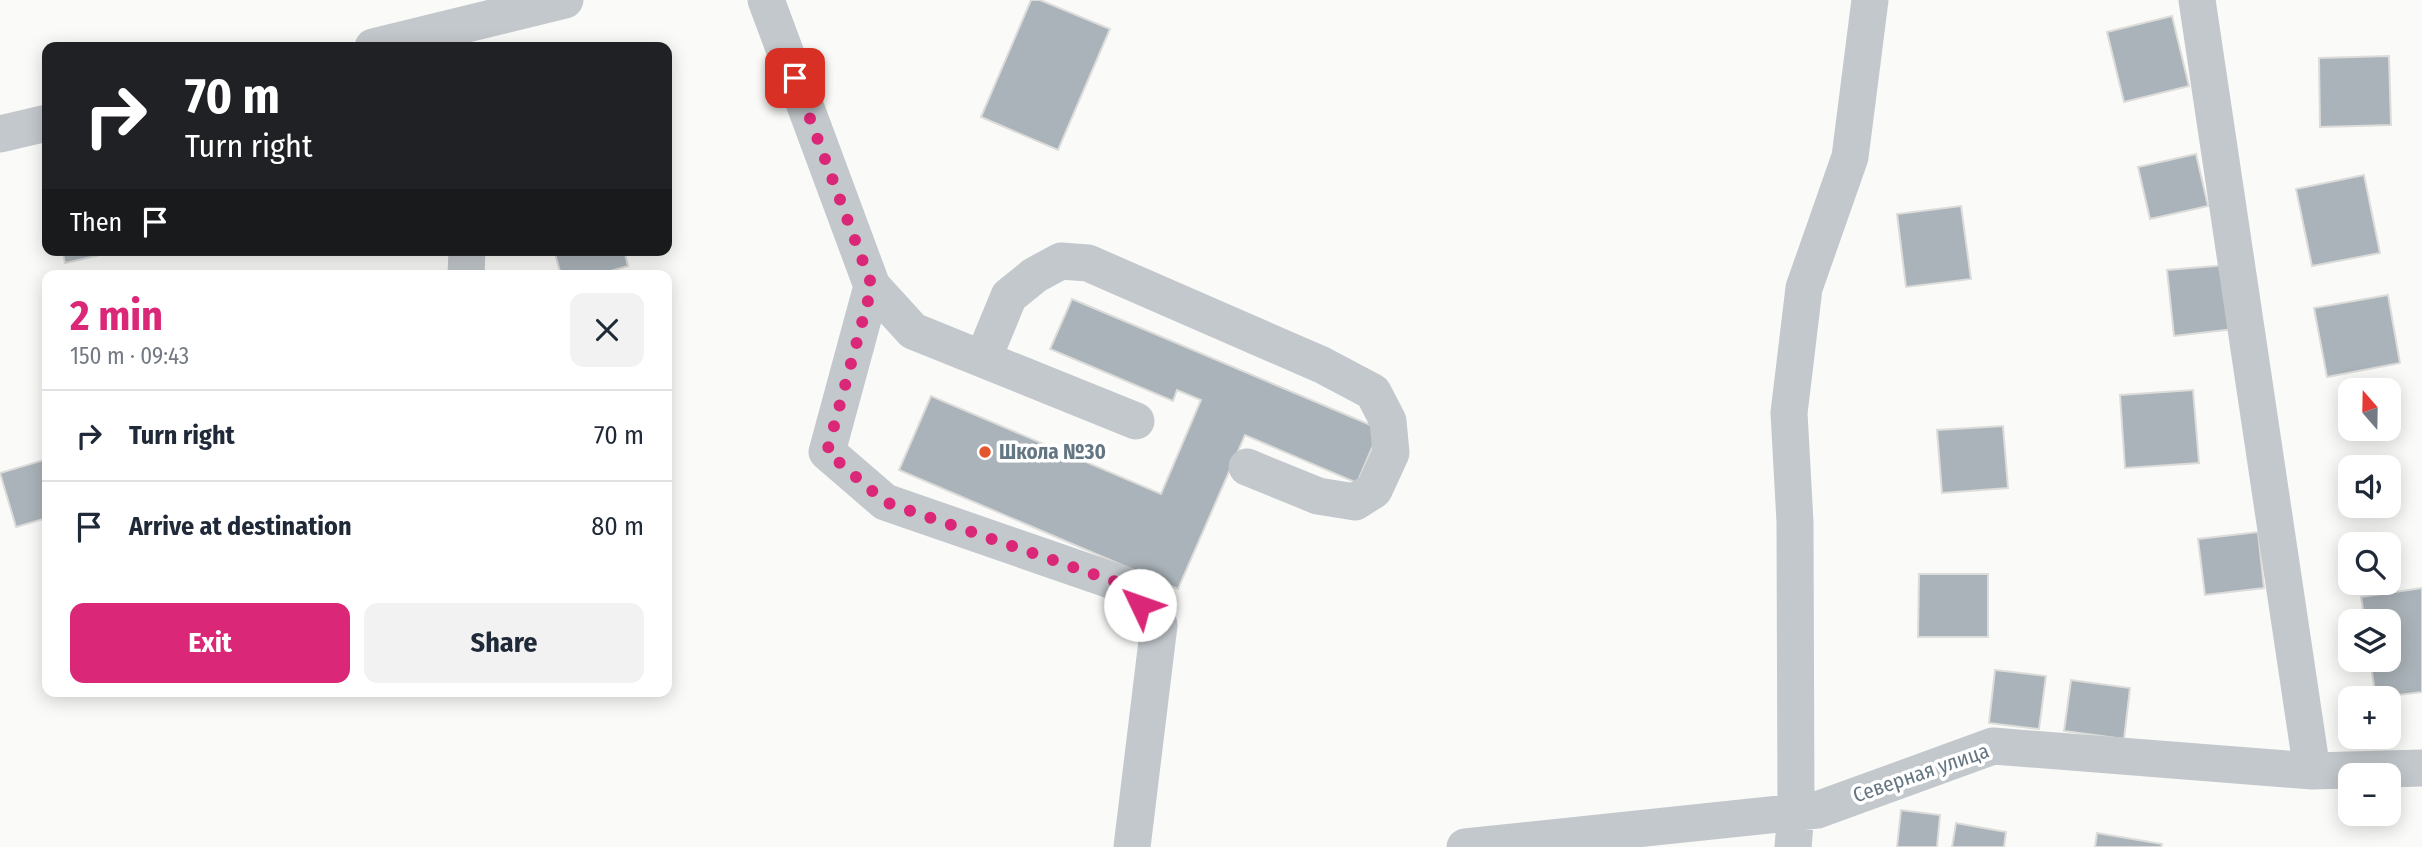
<!DOCTYPE html>
<meta charset="utf-8">
<style>
body{margin:0;font-family:"Fira Sans Condensed",sans-serif;background:#f2f2f3;color:#1f2937;height:100vh;display:flex;flex-direction:column;font-size:26px;white-space:nowrap}
*{box-sizing:border-box;margin:0}
p{font-size:23px;color:#747a83}
.icon{flex:none;width:38px;height:38px;fill:none;stroke:currentColor;stroke-width:2;stroke-linecap:round;stroke-linejoin:round}
.map{position:relative;flex:1;overflow:hidden}
.details{position:absolute;left:42px;top:270px;width:630px;height:427px;display:flex;flex-direction:column;background:#fff;border-radius:14px;box-shadow:0 4px 18px #0003}
.details>*{flex:none}
.guide{position:absolute;left:42px;top:42px;width:630px;height:214px;border-radius:14px;box-shadow:0 4px 18px #0003;background:#202124;color:#fff;overflow:hidden}
.needle{width:46px;rotate:340deg}
.tools{position:absolute;left:2338px;top:378px;display:grid;gap:14px}
.tools a{display:grid;place-items:center;width:63px;height:63px;border-radius:14px;background:#fff;box-shadow:0 4px 18px #0003;font-size:35px}
.pin{position:absolute;display:grid;place-items:center;width:60px;height:60px;color:#fff;margin:-30px;border-radius:14px;box-shadow:0 4px 10px #0006}
.me{position:absolute;width:77px;margin:-38px;rotate:312deg;stroke-linejoin:round;filter:drop-shadow(0 0 5px #0008)}
.turn{display:flex;align-items:center;gap:24px;height:147px;padding:0 28px;font-size:32px}
.turn .icon{width:91px;height:91px;stroke-width:2.5}
.turn b{display:block;font-size:49px;line-height:60px}
.then{display:flex;align-items:center;height:66px;padding:0 28px;background:#0003;gap:14px;font-size:26px}
.round{display:grid;place-items:center;flex:none;width:74px;height:74px;border-radius:14px;background:#f2f2f3}
.overview{display:flex;align-items:center;justify-content:space-between;height:119px;padding:0 28px}
h1{font-size:42px;font-weight:700;line-height:52px;color:#db2777}
.primary-button{display:flex;gap:14px;margin-top:auto;padding:14px 28px}
.primary-button a{flex:1;height:80px;border-radius:14px;background:#db2777;color:#fff;font-size:28px;font-weight:700;line-height:80px;text-align:center}
.primary-button a+a{background:#f2f2f3;color:#1f2937}
ul{padding:0;list-style:none}
li{display:flex;align-items:center;gap:21px;height:91px;padding:0 28px;border-top:2px solid #e0e1e3}
li div{flex:1}
li b{display:block;font-size:26px}
li em{font-style:normal}
.map>svg:first-child{display:block}
</style>
<div class="map">
<svg width="2422" height="847" viewBox="0 0 2422 847">
<rect width="100%" height="100%" fill="#fafaf8"/>
<path fill="#aab3b9" stroke="#dcdcda" stroke-width="2" d="M1031,0H1040L1110,29L1058,150L981,117Z
M2172,16L2189,86L2124,102L2107,32Z
M2389,56L2391,125L2320,127L2319,58Z
M2196,154L2208,206L2150,219L2138,167Z
M2364,175L2380,253L2312,266L2296,189Z
M1961,206L1971,279L1906,287L1897,214Z
M62,250H122L65,263Z
M554,250H624L628,266L597,275H561Z
M2227,265L2234,329L2174,336L2167,270Z
M2388,295L2400,363L2327,377L2314,308Z
M1072,299L1380,429L1357,483L1245,435L1178,589L899,470L931,396L1161,494L1201,400L1177,390L1173,401L1050,349Z
M2193,390L2199,463L2125,468L2120,395Z
M2003,426L2008,488L1942,493L1937,430Z
M47,459V518L16,527L0,473Z
M2258,532L2264,588L2205,595L2198,539Z
M1919,574H1988V637H1918Z
M2422,588V692L2376,698L2370,660H2389V621H2365L2361,597Z
M1995,670L2046,676L2039,729L1989,723Z
M2071,680L2130,688L2124,739L2064,731Z
M1901,810L1940,815L1937,847H1897Z
M1956,823L2006,832L2004,847H1952Z
M2097,833L2162,844L2161,847H2095Z"/>
<g fill="none" stroke-linecap="round" stroke-linejoin="round">
<path stroke="#c3c8cc" stroke-width="37" d="M766,0L872,286L827,452L885,502L1122,584L1159,625L1132,847
M2197,0L2312,771
M373,47L565,0
M0,134L47,123
M466,275L467,250
M872,286L913,331L1136,421
M983,359L1009,296L1035,275L1061,261L1088,263L1322,365L1373,392L1388,421L1391,453L1374,490L1355,502L1318,496L1247,467
M1465,847L1817,810L1993,746L2312,771L2422,768
M1793,847L1796,813L1795,522L1789,413L1804,288L1850,157L1870,0"/>
</g>
<g fill="none" stroke-linecap="round" stroke-linejoin="round">
<path stroke="#db2777" stroke-width="12" stroke-dasharray="0 21.6" d="M795,78L872,286L827,452L885,502L1122,584L1140,605"/>
</g>
<circle fill="#e4572e" stroke="#fff" stroke-width="2.5" cx="985" cy="452" r="7"/>
<g text-anchor="middle" dominant-baseline="central" stroke-width="7" stroke-linejoin="round" paint-order="stroke">
<g font-size="21" font-weight="bold" fill="#657683" stroke="#fff" text-anchor="start">
<text x="999" y="452">Школа №30</text>
</g>
<g font-size="21" fill="#657683" stroke="#fff">
<text transform="translate(1921 773) rotate(-19)">Северная улица</text>
</g>
</g>
</svg>
<div class="tools">
<a><svg class="needle" viewBox="-14 -14 28 28"><path d="M0-13l5 13h-10z" fill="#e53935"/><path d="M0 13l5-13h-10z" fill="#747a83"/></svg></a>
<a><svg class="icon" aria-label="sound" viewBox="0 0 24 24"><path d="M4 9h4l5-4v14l-5-4H4zM17 9q2 3 0 6"/></svg></a>
<a><svg class="icon" aria-label="search" viewBox="0 0 24 24"><circle cx="10" cy="10" r="6"/><path d="M15 15l6 6"/></svg></a>
<a><svg class="icon" aria-label="layers" viewBox="0 0 24 24"><path d="M12 4l9 5-9 5-9-5zM3 14l9 5 9-5"/></svg></a>
<a>+</a>
<a>−</a>
</div>
<div class="pin" style="left:795px;top:78px;background:#d93025"><svg class="icon" aria-label="arrive" viewBox="0 0 24 24"><path d="M6 21V4h12l-3 4 3 4H6"/></svg></div>
<svg class="me" style="left:1140px;top:605px" viewBox="-20 -20 40 40"><circle r="19" fill="#fff"/><path d="M0-13L10 11 0 6-10 11z" fill="#db2777"/></svg>
<div class="guide">
<div class="turn"><svg class="icon" aria-label="right" viewBox="0 0 24 24"><path d="M7 20v-9h11M14 6l5 5-5 5"/></svg><div><b>70 m</b>Turn right</div></div>
<div class="then">Then<svg class="icon" aria-label="arrive" viewBox="0 0 24 24"><path d="M6 21V4h12l-3 4 3 4H6"/></svg></div>
</div>
<section class="details">
<div class="overview"><div><h1>2 min</h1><p>150 m · 09:43</p></div><a class="round"><svg class="icon" aria-label="close" viewBox="0 0 24 24"><path d="M6 6l12 12M18 6L6 18"/></svg></a></div>
<ul>
<li><svg class="icon" aria-label="right" viewBox="0 0 24 24"><path d="M7 20v-9h11M14 6l5 5-5 5"/></svg><div><b>Turn right</b></div><em>70 m</em></li>
<li><svg class="icon" aria-label="arrive" viewBox="0 0 24 24"><path d="M6 21V4h12l-3 4 3 4H6"/></svg><div><b>Arrive at destination</b></div><em>80 m</em></li>
</ul>
<div class="primary-button"><a>Exit</a><a>Share</a></div>
</section>
</div>
